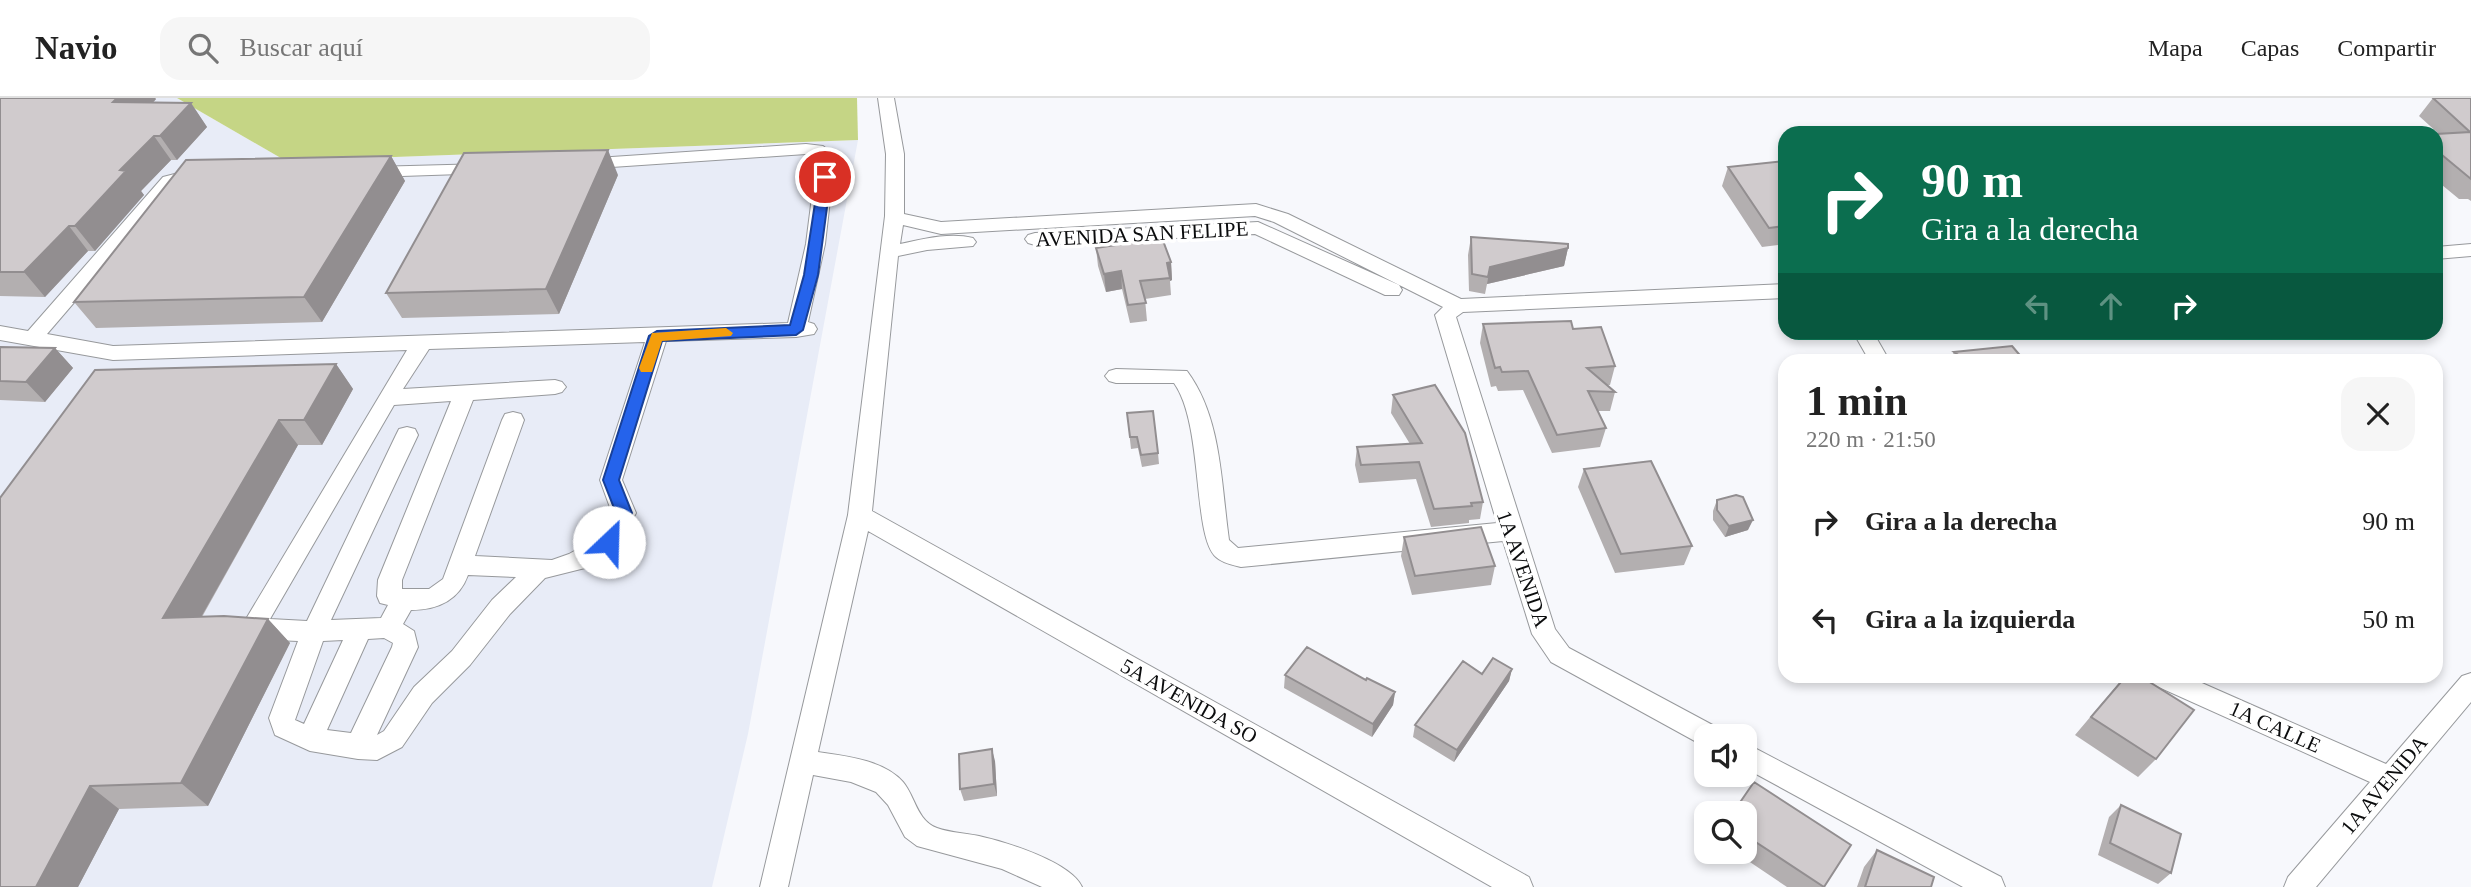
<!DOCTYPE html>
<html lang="es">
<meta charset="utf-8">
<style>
body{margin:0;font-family:"Times New Roman",serif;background:#f6f6f6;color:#222;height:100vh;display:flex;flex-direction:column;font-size:26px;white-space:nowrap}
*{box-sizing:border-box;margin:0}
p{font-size:23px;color:#767676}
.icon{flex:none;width:38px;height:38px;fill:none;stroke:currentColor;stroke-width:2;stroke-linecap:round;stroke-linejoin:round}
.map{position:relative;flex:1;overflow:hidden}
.drawer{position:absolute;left:1778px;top:256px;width:665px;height:329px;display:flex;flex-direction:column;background:#fff;border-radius:21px;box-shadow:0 4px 10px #0003}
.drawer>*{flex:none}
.hud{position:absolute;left:1778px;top:28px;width:665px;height:214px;border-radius:21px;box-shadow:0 4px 10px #0003;background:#0b6e4f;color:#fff;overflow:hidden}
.buttons{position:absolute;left:1694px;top:626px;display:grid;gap:14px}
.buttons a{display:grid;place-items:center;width:63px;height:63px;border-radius:14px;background:#fff;box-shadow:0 4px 10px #0003;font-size:35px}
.pin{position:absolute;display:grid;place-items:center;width:60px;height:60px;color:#fff;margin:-30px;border:4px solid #fff;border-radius:50%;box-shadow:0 2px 7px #0007}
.me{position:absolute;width:77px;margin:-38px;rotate:24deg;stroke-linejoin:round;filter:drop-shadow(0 0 5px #0008)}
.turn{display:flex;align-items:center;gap:24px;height:147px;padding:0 28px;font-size:32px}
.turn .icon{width:91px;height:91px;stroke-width:2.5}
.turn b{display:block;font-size:49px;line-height:60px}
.lanes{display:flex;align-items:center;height:66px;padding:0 28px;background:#0003;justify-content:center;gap:35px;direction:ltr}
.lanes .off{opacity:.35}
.round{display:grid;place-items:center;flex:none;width:74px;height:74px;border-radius:21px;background:#f6f6f6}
.head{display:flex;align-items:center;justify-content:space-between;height:119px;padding:0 28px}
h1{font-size:42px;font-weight:700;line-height:52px}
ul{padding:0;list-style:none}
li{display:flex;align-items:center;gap:21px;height:98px;padding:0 28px}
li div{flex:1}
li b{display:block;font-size:26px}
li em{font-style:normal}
header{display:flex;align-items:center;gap:42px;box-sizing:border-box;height:98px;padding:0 35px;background:#fff;border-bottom:2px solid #e0e0e0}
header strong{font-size:33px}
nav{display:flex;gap:38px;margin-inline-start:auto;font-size:24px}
.search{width:490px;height:63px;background:#f6f6f6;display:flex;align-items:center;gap:18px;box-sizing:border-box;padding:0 24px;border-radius:21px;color:#767676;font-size:26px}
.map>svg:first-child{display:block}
</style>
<header>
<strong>Navio</strong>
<div class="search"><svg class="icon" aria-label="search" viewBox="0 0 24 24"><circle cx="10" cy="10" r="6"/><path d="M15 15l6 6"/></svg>Buscar aquí</div>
<nav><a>Mapa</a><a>Capas</a><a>Compartir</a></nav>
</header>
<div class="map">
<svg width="2471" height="789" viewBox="0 0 2471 789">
<rect width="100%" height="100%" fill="#f7f8fc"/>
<path fill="#e8ecf7" d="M0,0H177L286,63L858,42L748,636L712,789H0Z"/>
<path fill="#c5d585" d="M177,0H857L858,42L286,63Z"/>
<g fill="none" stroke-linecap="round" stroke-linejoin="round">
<defs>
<path id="minor" d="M878,0H894L904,56V116L941,124L1256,106L1288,116L1461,201L1785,186V200L1463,214L1456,219L1555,531L1569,550L1720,631L1724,639H1706V649L1702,647L1551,564L1532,536L1503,443L1241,469C1233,467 1222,465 1216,459C1192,438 1204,327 1174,285H1116L1109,283L1105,278L1109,273L1116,271L1187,273C1222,320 1221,386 1229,442L1238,450L1497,425L1435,217L1443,209L1274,124L1255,118L941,136L903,127L900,146C923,141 950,134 973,140L976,144L973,148L927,152L898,158L872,413L1529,779L1533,789H1492L868,433L818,654C845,658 884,662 903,684C915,698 917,723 937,730C951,735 966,735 979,738C1006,744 1071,764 1082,789H1042L1002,771L917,748L905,739L888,707L876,694L851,684L813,677L788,789H760L848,417L885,118L886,56Z
M806,46L823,48L835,58L825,146L808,224L814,226L817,231L814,236L796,239L666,243L622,382L636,415L617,450L585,470L545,480L510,516L470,567L432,605L402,649L377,662L358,661L310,653L275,637L269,620L298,543L252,541L243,538L240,531L407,252L113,262L0,242V228L28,233L163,79L198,70L204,71L207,75L204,79L175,87L47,236L113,248L788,225L806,146L817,60L806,56L582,71L573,66L582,61ZM645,244L600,382L612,415L601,438L569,456L552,462L475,458L524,322L521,316L513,314L505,316L502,322L443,481L429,491H402V482L473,302L555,296L562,294L566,289L562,284L555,282L403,291L429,251ZM451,303L378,482L377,498L380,505L388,507L381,520L331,522L418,337L415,331L407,329L399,331L396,337L307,523L270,521L394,307ZM468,477L516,479L492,502L452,553L414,589L384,633L377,637L418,549L414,533L403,526L411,512C438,512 459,502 468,477ZM384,540L393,545L392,549L351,635L327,632L368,541ZM343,542L304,626L295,622L323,543Z
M485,66L494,71L491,75L372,79L363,74L372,69Z
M1258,124L1399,187L1402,192L1399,197H1385L1255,136L1035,147L1028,145L1025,141L1028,137L1035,135Z
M2471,146V158L2436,161V149Z
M1853,234H1873L1889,262H1869Z
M2471,575V604L2316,789H2284L2288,779L2370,684L2152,586L2148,578H2186L2386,666L2462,578Z
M1745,645L2001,779L2005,789H1963L1745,670Z"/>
</defs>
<use href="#minor" stroke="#97999c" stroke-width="2"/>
<use href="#minor" fill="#fff" fill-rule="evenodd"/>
</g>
<path fill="#b3afb0" d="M0,0H155L156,1L153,5H191L207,29L177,62H171L141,93L144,97L95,153H88L45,199L0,198Z
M2433,0H2471V103L2468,101H2459L2436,82V36H2439L2419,18Z
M391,58L405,83L322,224L96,230L74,204Z
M1785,63V146L1762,149L1722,88L1728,69Z
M618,77L559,216L402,220L386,195Z
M1471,139L1568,150L1564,168L1487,186L1485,196L1469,193L1468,157Z
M1096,150L1171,164L1172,182L1170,183L1171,197L1145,201L1147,223L1130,225L1122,191L1106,194L1098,168Z
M1483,226L1573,231L1615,268L1610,287H1607L1615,294L1610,313H1597L1606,330L1600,349L1552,355L1523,292L1498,293L1496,288L1491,289L1480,245Z
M0,249L55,250L73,270L45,304L0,302Z
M1954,254L2024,262H1950Z
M336,266L353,291L322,347H298L202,519L268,521L290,545L208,708L119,711L78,789H0V400Z
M1393,297L1483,404L1480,421L1469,422V425L1431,429L1416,381L1359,385L1355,367L1357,349L1410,346L1391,315Z
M1127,315L1158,355L1159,366L1142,369L1138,350L1131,351Z
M1584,371L1692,448L1684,467L1615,475L1578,389Z
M1717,402L1748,432L1725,439L1713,422V413Z
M1404,439L1495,468L1491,487L1412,497L1401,458Z
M1512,571L1509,583L1454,664L1413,639L1415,627L1482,576Z
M1285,577L1366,582L1395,594L1393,607L1372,639L1284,590Z
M2125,578L2156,661L2138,679L2075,637Z
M995,663L997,698L964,703L960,691Z
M2121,707L2171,775L2158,786L2098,757L2109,719Z
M1745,716L1823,789H1787L1735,754H1745Z
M1877,752L1931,789H1857L1864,769Z"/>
<path fill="#928e90" d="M117,0H155L156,1L130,28L113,4Z
M191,5L207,29L177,62L160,38Z
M154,38L171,62L141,93L144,97L95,153L75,128L120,72Z
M608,52L618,77L559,216L546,191Z
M391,58L405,83L322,224L304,199Z
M69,128L88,153L45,199L24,174Z
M1568,150L1564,168L1487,186L1490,169Z
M1171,164L1172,182L1170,183L1167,165Z
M1121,173L1122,191L1106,194L1104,176Z
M55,250L73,270L45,304L26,284Z
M336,266L353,291L322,347L304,322Z
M279,322L298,347L187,544L163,520Z
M1753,422L1748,432L1725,439L1729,428Z
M268,521L290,545L208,708L181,685Z
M1512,571L1509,583L1454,664L1457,652Z
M1395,594L1393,607L1372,639L1373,626Z
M992,651L995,663L997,698L994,686Z
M90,688L119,711L78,789H36Z"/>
<path fill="#d0cbcd" stroke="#928e90" stroke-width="2" d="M0,0H117L113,4L191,5L160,38H154L120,72L126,73L75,128H69L24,174H0Z
M2433,0H2471V81L2436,52V36L2470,34Z
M2328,34L2329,35H2292Z
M608,52L546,191L386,195L464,55Z
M391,58L304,199L74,204L186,62Z
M1785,63V128L1769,130L1728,69Z
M1471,139L1568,146V150L1490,169L1488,179L1472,176Z
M1162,140L1171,164L1167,165L1170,180L1140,183L1146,205L1128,207L1121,173L1104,176L1096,150Z
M1571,223L1573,231L1601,229L1615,268L1587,270L1615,294L1588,293L1606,330L1557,337L1528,273L1502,274L1500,269L1495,270L1483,226Z
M2012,248L2024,262H1966L1954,254Z
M0,249L55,250L26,284L0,283Z
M336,266L304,322H279L163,520L224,518L268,521L181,685L90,688L36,789H0V400L95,272Z
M1435,287L1465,335L1483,404L1471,405L1472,408L1434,411L1419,364L1361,367L1357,349L1422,345L1393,297Z
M1153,313L1158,355L1141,357L1137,339H1130L1127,315Z
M1651,363L1692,448L1621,456L1584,371Z
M1736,397L1743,399L1753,422L1729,428L1717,412V402Z
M1481,429L1495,468L1415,478L1404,439Z
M1307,549L1366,582L1367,580L1395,594L1373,626L1285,577Z
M1493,560L1512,571L1457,652L1415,627L1463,563L1482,576Z
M2126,578H2140L2194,612L2156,661L2091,619Z
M992,651L994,686L960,691L959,656Z
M1754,684L1851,747L1824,789L1745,737V716H1732Z
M2121,707L2181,736L2171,775L2110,745Z
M1877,752L1934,779L1931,789H1865Z"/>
<path fill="#2563eb" stroke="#184099" stroke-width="2" d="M825,75L831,79L818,177L803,232L796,237L662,243L619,382L632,415L615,449H604L601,444L616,415L603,382L649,238L657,233L790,227L804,177L819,79Z"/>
<path fill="#f59e0b" d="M726,230L733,235L731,238L662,243L652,274H641L639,270L652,235Z"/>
<g text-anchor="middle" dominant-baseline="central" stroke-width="7" stroke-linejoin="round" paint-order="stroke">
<g font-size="21" fill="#0b0c0d" stroke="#fff">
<text transform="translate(1142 136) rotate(-3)">AVENIDA SAN FELIPE</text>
<text transform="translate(1523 471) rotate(71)">1A AVENIDA</text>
<text transform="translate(1189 603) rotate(29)">5A AVENIDA SO</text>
<text transform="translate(2275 629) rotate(24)">1A CALLE</text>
<text transform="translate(2384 687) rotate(-50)">1A AVENIDA</text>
</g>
</g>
</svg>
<div class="buttons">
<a><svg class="icon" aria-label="sound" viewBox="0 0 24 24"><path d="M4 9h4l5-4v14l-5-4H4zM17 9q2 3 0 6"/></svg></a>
<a><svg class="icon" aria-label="search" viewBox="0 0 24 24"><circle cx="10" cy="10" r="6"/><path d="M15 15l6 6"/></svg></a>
</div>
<div class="pin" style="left:825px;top:79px;background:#d93025"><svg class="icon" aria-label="arrive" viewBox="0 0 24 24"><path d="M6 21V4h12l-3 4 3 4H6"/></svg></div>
<svg class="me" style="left:609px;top:444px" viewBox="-20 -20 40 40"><circle r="19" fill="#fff"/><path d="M0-13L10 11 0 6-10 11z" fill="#2563eb"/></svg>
<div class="hud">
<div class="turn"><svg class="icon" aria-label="right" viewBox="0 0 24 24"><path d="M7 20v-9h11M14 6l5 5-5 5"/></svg><div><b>90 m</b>Gira a la derecha</div></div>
<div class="lanes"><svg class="icon off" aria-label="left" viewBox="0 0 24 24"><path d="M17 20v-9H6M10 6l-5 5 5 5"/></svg><svg class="icon off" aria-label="ahead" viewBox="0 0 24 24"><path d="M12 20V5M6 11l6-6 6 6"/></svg><svg class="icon" aria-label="right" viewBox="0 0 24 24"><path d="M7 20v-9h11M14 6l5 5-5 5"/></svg></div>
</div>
<section class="drawer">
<div class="head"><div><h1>1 min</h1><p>220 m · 21:50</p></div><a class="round"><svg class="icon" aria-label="close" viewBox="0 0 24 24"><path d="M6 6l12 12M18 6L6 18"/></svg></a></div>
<ul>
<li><svg class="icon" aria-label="right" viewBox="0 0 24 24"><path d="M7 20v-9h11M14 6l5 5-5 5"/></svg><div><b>Gira a la derecha</b></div><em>90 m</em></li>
<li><svg class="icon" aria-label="left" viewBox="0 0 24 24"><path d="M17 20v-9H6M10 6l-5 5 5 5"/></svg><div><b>Gira a la izquierda</b></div><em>50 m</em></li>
</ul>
</section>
</div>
